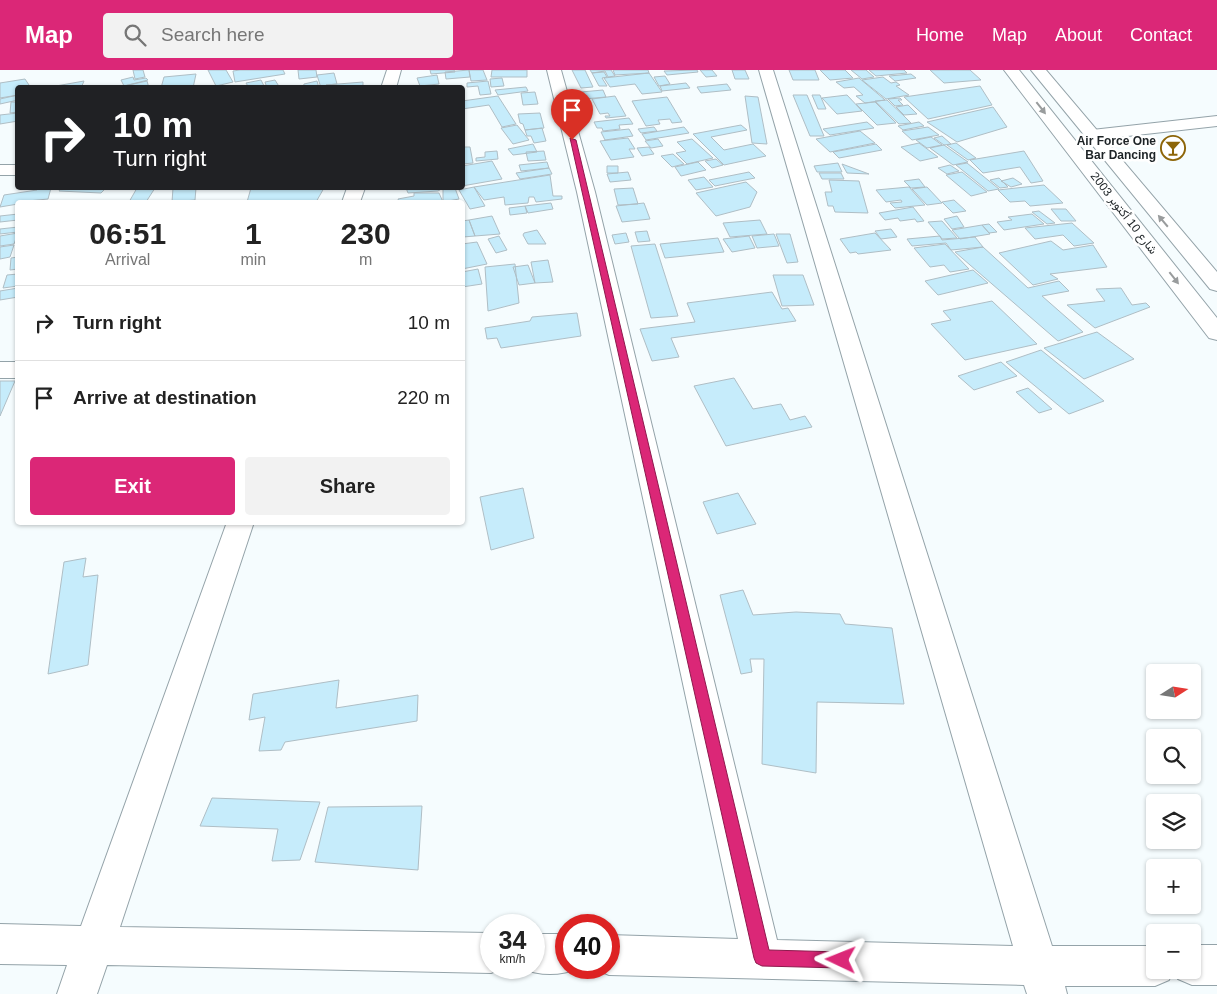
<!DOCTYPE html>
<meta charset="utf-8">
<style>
body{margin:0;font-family:Arial,Vazirmatn,sans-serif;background:#f2f2f2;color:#222;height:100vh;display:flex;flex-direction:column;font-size:19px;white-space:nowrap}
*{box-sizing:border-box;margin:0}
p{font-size:16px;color:#767676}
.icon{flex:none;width:28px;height:28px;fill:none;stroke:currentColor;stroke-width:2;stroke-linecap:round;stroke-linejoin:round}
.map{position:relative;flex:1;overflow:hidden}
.panel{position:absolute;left:15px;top:130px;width:450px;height:325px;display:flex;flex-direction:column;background:#fff;border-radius:5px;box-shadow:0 1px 4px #0004}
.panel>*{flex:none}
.guide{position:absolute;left:15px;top:15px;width:450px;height:105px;border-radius:5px;box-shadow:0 1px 4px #0004;background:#202124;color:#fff;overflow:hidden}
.needle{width:32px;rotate:78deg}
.tools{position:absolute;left:1146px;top:594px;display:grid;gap:10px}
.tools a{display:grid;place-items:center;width:55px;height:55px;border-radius:5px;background:#fff;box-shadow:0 1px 4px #0004;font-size:25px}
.speed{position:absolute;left:480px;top:844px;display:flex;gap:10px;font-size:25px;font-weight:700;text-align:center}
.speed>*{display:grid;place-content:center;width:65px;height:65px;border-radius:50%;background:#fff;box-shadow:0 1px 4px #0004;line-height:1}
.speed small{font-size:12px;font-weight:400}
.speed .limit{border:8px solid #d22;background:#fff;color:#111}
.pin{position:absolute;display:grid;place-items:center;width:42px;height:42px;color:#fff;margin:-51px -21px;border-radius:50% 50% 50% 0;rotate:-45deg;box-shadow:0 0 5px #0007}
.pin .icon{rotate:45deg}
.me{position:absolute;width:55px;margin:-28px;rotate:272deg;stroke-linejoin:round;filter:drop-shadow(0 0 4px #0008)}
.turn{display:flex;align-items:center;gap:18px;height:105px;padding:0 15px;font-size:22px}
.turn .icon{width:65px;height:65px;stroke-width:2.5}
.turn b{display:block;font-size:35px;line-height:42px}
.eta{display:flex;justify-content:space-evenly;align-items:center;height:85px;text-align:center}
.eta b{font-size:30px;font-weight:700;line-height:35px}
.action{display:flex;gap:10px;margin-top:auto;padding:10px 15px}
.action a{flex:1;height:58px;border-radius:5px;background:#db2777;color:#fff;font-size:20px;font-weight:700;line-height:58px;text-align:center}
.action a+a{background:#f2f2f2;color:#222}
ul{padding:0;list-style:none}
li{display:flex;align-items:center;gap:15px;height:75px;padding:0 15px;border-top:1px solid #e0e0e0}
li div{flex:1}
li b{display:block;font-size:19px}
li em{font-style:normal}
header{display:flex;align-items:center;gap:30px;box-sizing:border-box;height:70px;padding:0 25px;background:#db2777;color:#fff}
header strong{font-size:24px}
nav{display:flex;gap:28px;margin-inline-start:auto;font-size:18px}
.search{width:350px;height:45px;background:#f2f2f2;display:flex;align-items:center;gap:12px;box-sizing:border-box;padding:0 18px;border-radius:5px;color:#767676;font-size:19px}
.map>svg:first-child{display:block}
</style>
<header>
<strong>Map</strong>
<div class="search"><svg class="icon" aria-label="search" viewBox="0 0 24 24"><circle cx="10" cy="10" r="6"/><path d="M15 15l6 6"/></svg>Search here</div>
<nav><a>Home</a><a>Map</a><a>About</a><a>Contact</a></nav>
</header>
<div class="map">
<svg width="1217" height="924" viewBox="0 0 1217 924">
<rect width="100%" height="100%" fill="#f5fcfe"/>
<path fill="#c6ecfb" stroke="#afbec5" d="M133,0H143L145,7L135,9Z
M208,0H226L233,12L216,16Z
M240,0H283L285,4L235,12L233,1Z
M298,0H316L317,7L299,9Z
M430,0H454L455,2L431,4Z
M469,0H483L487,10L471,11Z
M469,0L470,7L446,9L445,2Z
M492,0H527V7H491Z
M572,0H585L593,17L581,18Z
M590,0H611L615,6L608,7L605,1L592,3Z
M613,0H648L649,3L615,5Z
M697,0L698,2L667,5L664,1Z
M700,0H712L717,6L706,7Z
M732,0H745L749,9H735Z
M789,0H815L819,10H793Z
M820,0H845L853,8L830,10Z
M851,0H866L874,7L862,9Z
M869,0H904L907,3L876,6Z
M930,0H970L981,10L944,13Z
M604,2L607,7L602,8L607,16H599L592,3Z
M334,3L337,14L326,15L327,18H321L317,5Z
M649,3L662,22L642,24L635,14L610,17L604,8Z
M196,4L193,18H161L164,7Z
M911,4L916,8L895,11L889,6Z
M437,5L439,14L420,16L417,8Z
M665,6L670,14L659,16L654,7Z
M133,7L134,10L146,8L148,10L124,16L121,10Z
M883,7L891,13L896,12L900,15L896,16L909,25L886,29L862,10Z
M502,8L504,16L491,17L490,9Z
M859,8L884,29L885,30L865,33L856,26L863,25L854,17L844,18L836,12Z
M25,9L31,18H18V25L0,28V13Z
M261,10L265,18H249L246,13Z
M275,10L280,18H267L265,12Z
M84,11L81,18H55L56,16Z
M147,11L149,18H113L124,16Z
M317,11L319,18H303L304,14Z
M488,11L491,24L480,25L478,16L467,17V13Z
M363,12V18H327L326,15Z
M686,13L690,18L662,21L660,16Z
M727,14L731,20L701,23L697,17Z
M980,16L992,35L928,49L904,27Z
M526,17L528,21L498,25L495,20Z
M603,20L606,27L584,29L581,22Z
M535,22L538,34L523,35L521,23Z
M18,25V30L0,34V29Z
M793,25H807L824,66H810Z
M812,25H820L826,39H818Z
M847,25L862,41L837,44L822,28Z
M498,26L516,54L502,57L489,35L462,39V31Z
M615,26L626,46L606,48L605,46H610L608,43L600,44L592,29Z
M745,26L758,27L767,74L752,73Z
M667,27L682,52L672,53L670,49L658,50L660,54L646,56L632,31Z
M900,28L902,30H898L903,35L895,36L888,29Z
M887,30L903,45L911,53L899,54L875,31Z
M11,32H18V42L10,43Z
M875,32L896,53L877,55L856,34Z
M908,35L917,44L904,45L896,37Z
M993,37L1007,57L957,72L927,52Z
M18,43V51L0,54V45Z
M540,43L544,58L525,60L523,54L520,53L518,44Z
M629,48L633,54L619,55L620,59L603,61L602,58H597L594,52Z
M867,52L874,58L830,65L823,59Z
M919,52L924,56L903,60L898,56Z
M517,55L529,70L513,74L501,58Z
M741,55L747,60L711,67L724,80L753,74L766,86L724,95L693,64Z
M654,57L657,61L641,63L638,59Z
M684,57L689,63L646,70L642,64Z
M928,57L939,65L912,70L902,61Z
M542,58L546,71L534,73L531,66H527L525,60Z
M629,59L633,66L605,70L601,62Z
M860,61L875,73L830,82L816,69Z
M942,66L951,74L944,75L934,68Z
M931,67L942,75L927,78L916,70Z
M628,68L635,79H629L634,87L611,90L600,71Z
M658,69L663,76L651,78L645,71Z
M692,69L713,88L687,94L676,83L686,81L677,72Z
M919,73L938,87L920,91L901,77Z
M956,73L976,88L968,90L947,75Z
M533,74L537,82L513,85L508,79Z
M876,74L882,80L839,88L833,82Z
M944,75L968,92L953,95L930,78Z
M462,77H470L473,93L462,94Z
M649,77L654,84L642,86L637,78Z
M497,81L498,89L476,91V88L485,87V82Z
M544,81L546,90L528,91L526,82Z
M1024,81L1043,111L1031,113L1020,97L983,103L970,90Z
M673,84L684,94L672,97L661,86Z
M716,89L723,95L712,98L705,91Z
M492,91L502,109L462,116V96Z
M547,92L549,98L521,101L519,95Z
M698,92L706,100L681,106L675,97Z
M838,93L842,102H817L814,96Z
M967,93L999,119L988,121L956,95Z
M842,94L869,104L847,103Z
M950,95L959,101L947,104L938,98Z
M607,96H618V103H607Z
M549,98L552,104L520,109L516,103Z
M628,102L631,110L610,112L607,104Z
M749,102L755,108L715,116L709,110Z
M962,102L987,122L971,126L946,105Z
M819,103H841L844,109H822Z
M550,105L553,126H562V129L536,132L534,127H529L528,133L505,135L504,127L484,130L474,117Z
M704,107L713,117L696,120L688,110Z
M999,108L1008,117L1000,118L990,110Z
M1013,108L1022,114L1011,117L1001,111Z
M919,109L925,117L911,118L904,111Z
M829,110L859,111L868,143L835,142L833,136H828L825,122H832Z
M746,112L757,122L750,137L716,146L696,123Z
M1044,115L1063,133L1030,136L1025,131L1010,132L998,120Z
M474,117L485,136L470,139L459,120Z
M909,117L925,135L895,138L890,133L902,132L901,130L886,132L876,120Z
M927,117L942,133L927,135L912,119Z
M37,118H51L48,129L18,132V134L0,137L4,125L37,120Z
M61,118H106L101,123L59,121Z
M137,118H155L146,132H129Z
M173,118H196L195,130L172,132Z
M251,118H324L316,132H247Z
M406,118H443L438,121L408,123Z
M443,118H455L459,129L443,132Z
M633,118L638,134L618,135L614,119Z
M414,123H439L443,132L451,131V132H399L398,129L414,126Z
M954,130L966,141L953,143L942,132Z
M551,133L553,139L528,143L525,136Z
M644,133L650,149L622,152L616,136Z
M525,136L527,143L510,145L509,138Z
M913,137L924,151L917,152L915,149L900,151L898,148L885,150L879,143Z
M1051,139H1066L1076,151H1061Z
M1039,141L1055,153L1047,154L1032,142Z
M18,144V150L0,152V146Z
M1032,144L1044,154L1004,160L997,152L1012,150L1008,147Z
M492,146L500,164L475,166L469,150Z
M957,146L964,157L952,159L944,149Z
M469,150L475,166L463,167L462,151Z
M760,150L767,164L730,167L723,153Z
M942,151L957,168L942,169L928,152Z
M1072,153L1094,173L1074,176L1063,165L1035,169L1025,158Z
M989,154L997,162L989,163L982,155Z
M982,155L990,164L960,169L952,160Z
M18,157V162L0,164V159Z
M891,159L897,167L881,169L875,161Z
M537,160L546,174H528L523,165L524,163Z
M647,161L650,171L638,172L635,162Z
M18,163L14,174L0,176V166Z
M626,163L629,172L615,174L612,165Z
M875,163L891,180L858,184L856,182L850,183L840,169Z
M774,164L779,176L757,178L752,166Z
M776,164H790L798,192L787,193Z
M499,166L507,180L496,183L488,169Z
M749,166L755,178L732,182L723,169Z
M940,166L942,170L975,167L983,177L951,180L946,173L912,176L907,169Z
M718,168L724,182L665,188L660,174Z
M1051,171L1063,180L1093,175L1107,197L1050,204L1058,209L1033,215L999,183Z
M477,172L487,194L462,199V174Z
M655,174L678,246L651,248L631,176Z
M945,174L969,199L950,202L944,195L930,197L914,178Z
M14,175L10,187L0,189V177Z
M983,177L1028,218L1059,211L1069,221L1042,226L1083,262L1058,271L955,182Z
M18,187V199L10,200L11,188Z
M548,190L553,212L535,213L531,192Z
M515,194L519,233L488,241L485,197Z
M528,195L535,213L519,215L513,197Z
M478,199L482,214L462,217V202Z
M973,200L988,213L938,225L925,211Z
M18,204V216L3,218L7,205Z
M773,205H803L814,235L782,236Z
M18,218V227L0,230V221Z
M1121,218L1132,235L1146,233L1150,237L1095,258L1067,235L1105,231L1096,219Z
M772,222L782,239L788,238L796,251L671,268L679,287L652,291L640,259L695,252L687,233Z
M992,231L1037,274L965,290L931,254L951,250L943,241Z
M577,243L581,266L501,278L497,268L487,269L485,258L530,251L532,247Z
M1097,262L1134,289L1084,309L1044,278Z
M1041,280L1104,331L1069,344L1006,292Z
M1001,292L1017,306L974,320L958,306Z
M734,308L753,339L781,334L790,350L805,346L812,357L726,376L694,316Z
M0,311H15L0,346Z
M1028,318L1052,339L1039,343L1016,322Z
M523,418L534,468L491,480L480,427Z
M738,423L756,454L717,464L703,432Z
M86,488L83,507L98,505L88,595L48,604L64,492Z
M743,520L753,545L796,542L840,544L845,554L892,558L904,634L817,632L816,703L762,694L764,589H750L752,602L741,604L720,525Z
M339,610L336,638L418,625L417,651L285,672L281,680L259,681L265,647L249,650L253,624Z
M212,728L320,732L300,790L272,791L278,759L200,756Z
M422,736L418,800L315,792L328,737Z"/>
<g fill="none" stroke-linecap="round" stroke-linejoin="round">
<defs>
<path id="minor" d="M387,0H401L396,18H381Z
M547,0H561L595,122L777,870L1013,876L759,0H773L1052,876H1155V900H1173L1169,910L1155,916H1065L1067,924H1027L1024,915L609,905L595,899V898H609V865L738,869L577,122Z
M1217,46V56L1092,70L1086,68L1084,65L1086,62L1092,60Z
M0,95H18V105H0Z
M347,118H365L360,132H342Z
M0,292H18V308H0Z
M227,452H254L120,857L491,863V898H503L491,903L107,895L97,924H57L67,895L0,894V854L81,856Z
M534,864H566V898H580C560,906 540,906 520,898H534Z
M1192,875H1217V915H1192L1178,909L1174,900H1192Z"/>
<path id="highway" d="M1004,0H1019L1217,248V270L1209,268Z
M1031,0H1046L1217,202V221L1210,219Z"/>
</defs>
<use href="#minor" stroke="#94a3a9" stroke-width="2"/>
<use href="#highway" stroke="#94a3a9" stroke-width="2"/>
<use href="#minor" fill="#fff" fill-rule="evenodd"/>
<use href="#highway" fill="#fff" fill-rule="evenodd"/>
</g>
<defs><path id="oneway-solid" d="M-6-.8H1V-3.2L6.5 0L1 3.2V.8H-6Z" transform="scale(1.25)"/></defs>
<g fill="#999c9d">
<use href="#oneway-solid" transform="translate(1041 38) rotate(52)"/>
<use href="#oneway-solid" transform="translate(1163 151) rotate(-130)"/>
<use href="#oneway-solid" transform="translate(1174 208) rotate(52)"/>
</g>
<path fill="#db2777" stroke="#8e194d" d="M570,68L576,70L769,880L841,882L847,884L849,890L847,896L841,898L762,896L756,893L754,888Z"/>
<defs>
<symbol id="bar-ring" viewBox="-11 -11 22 22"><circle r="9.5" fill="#fff" stroke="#8d6508" stroke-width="1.5"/><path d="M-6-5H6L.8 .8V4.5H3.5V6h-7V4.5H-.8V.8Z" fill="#8d6508"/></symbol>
</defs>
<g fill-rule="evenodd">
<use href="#bar-ring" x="1159" y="64" width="28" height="28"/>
</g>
<g text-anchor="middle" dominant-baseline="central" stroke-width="5" stroke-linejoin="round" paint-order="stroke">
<g font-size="12" font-weight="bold" fill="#1d2326" stroke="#fff" text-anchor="end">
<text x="1156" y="71">Air Force One<tspan x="1156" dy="14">Bar Dancing</tspan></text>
</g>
<g font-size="12" fill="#1d2326" stroke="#fff">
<text transform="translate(1124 143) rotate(52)">شارع 10 أكتوبر 2003</text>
</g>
</g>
</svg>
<div class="tools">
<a><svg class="needle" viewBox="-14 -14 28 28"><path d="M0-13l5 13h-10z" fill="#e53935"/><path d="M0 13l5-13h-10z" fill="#767676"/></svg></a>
<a><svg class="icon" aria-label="search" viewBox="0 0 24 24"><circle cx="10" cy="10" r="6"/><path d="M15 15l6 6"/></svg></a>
<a><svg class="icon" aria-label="layers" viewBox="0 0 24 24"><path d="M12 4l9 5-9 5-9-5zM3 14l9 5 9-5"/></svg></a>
<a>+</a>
<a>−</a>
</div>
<div class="speed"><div>34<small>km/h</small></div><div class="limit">40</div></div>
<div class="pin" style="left:572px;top:70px;background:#d93025"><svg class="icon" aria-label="arrive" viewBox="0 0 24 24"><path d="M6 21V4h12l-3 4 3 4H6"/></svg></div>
<svg class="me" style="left:841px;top:890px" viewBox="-20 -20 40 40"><path d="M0-17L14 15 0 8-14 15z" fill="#db2777" stroke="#fff" stroke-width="4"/></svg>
<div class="guide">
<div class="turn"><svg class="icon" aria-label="right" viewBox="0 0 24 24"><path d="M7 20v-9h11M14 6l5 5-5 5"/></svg><div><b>10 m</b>Turn right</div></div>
</div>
<section class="panel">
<div class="eta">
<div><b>06:51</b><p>Arrival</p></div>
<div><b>1</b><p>min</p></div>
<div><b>230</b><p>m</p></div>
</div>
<ul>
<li><svg class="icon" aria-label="right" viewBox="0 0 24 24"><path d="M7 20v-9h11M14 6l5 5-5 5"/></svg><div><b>Turn right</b></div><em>10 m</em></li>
<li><svg class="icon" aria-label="arrive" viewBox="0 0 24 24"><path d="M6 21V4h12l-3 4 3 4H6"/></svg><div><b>Arrive at destination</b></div><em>220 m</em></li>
</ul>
<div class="action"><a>Exit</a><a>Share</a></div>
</section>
</div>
